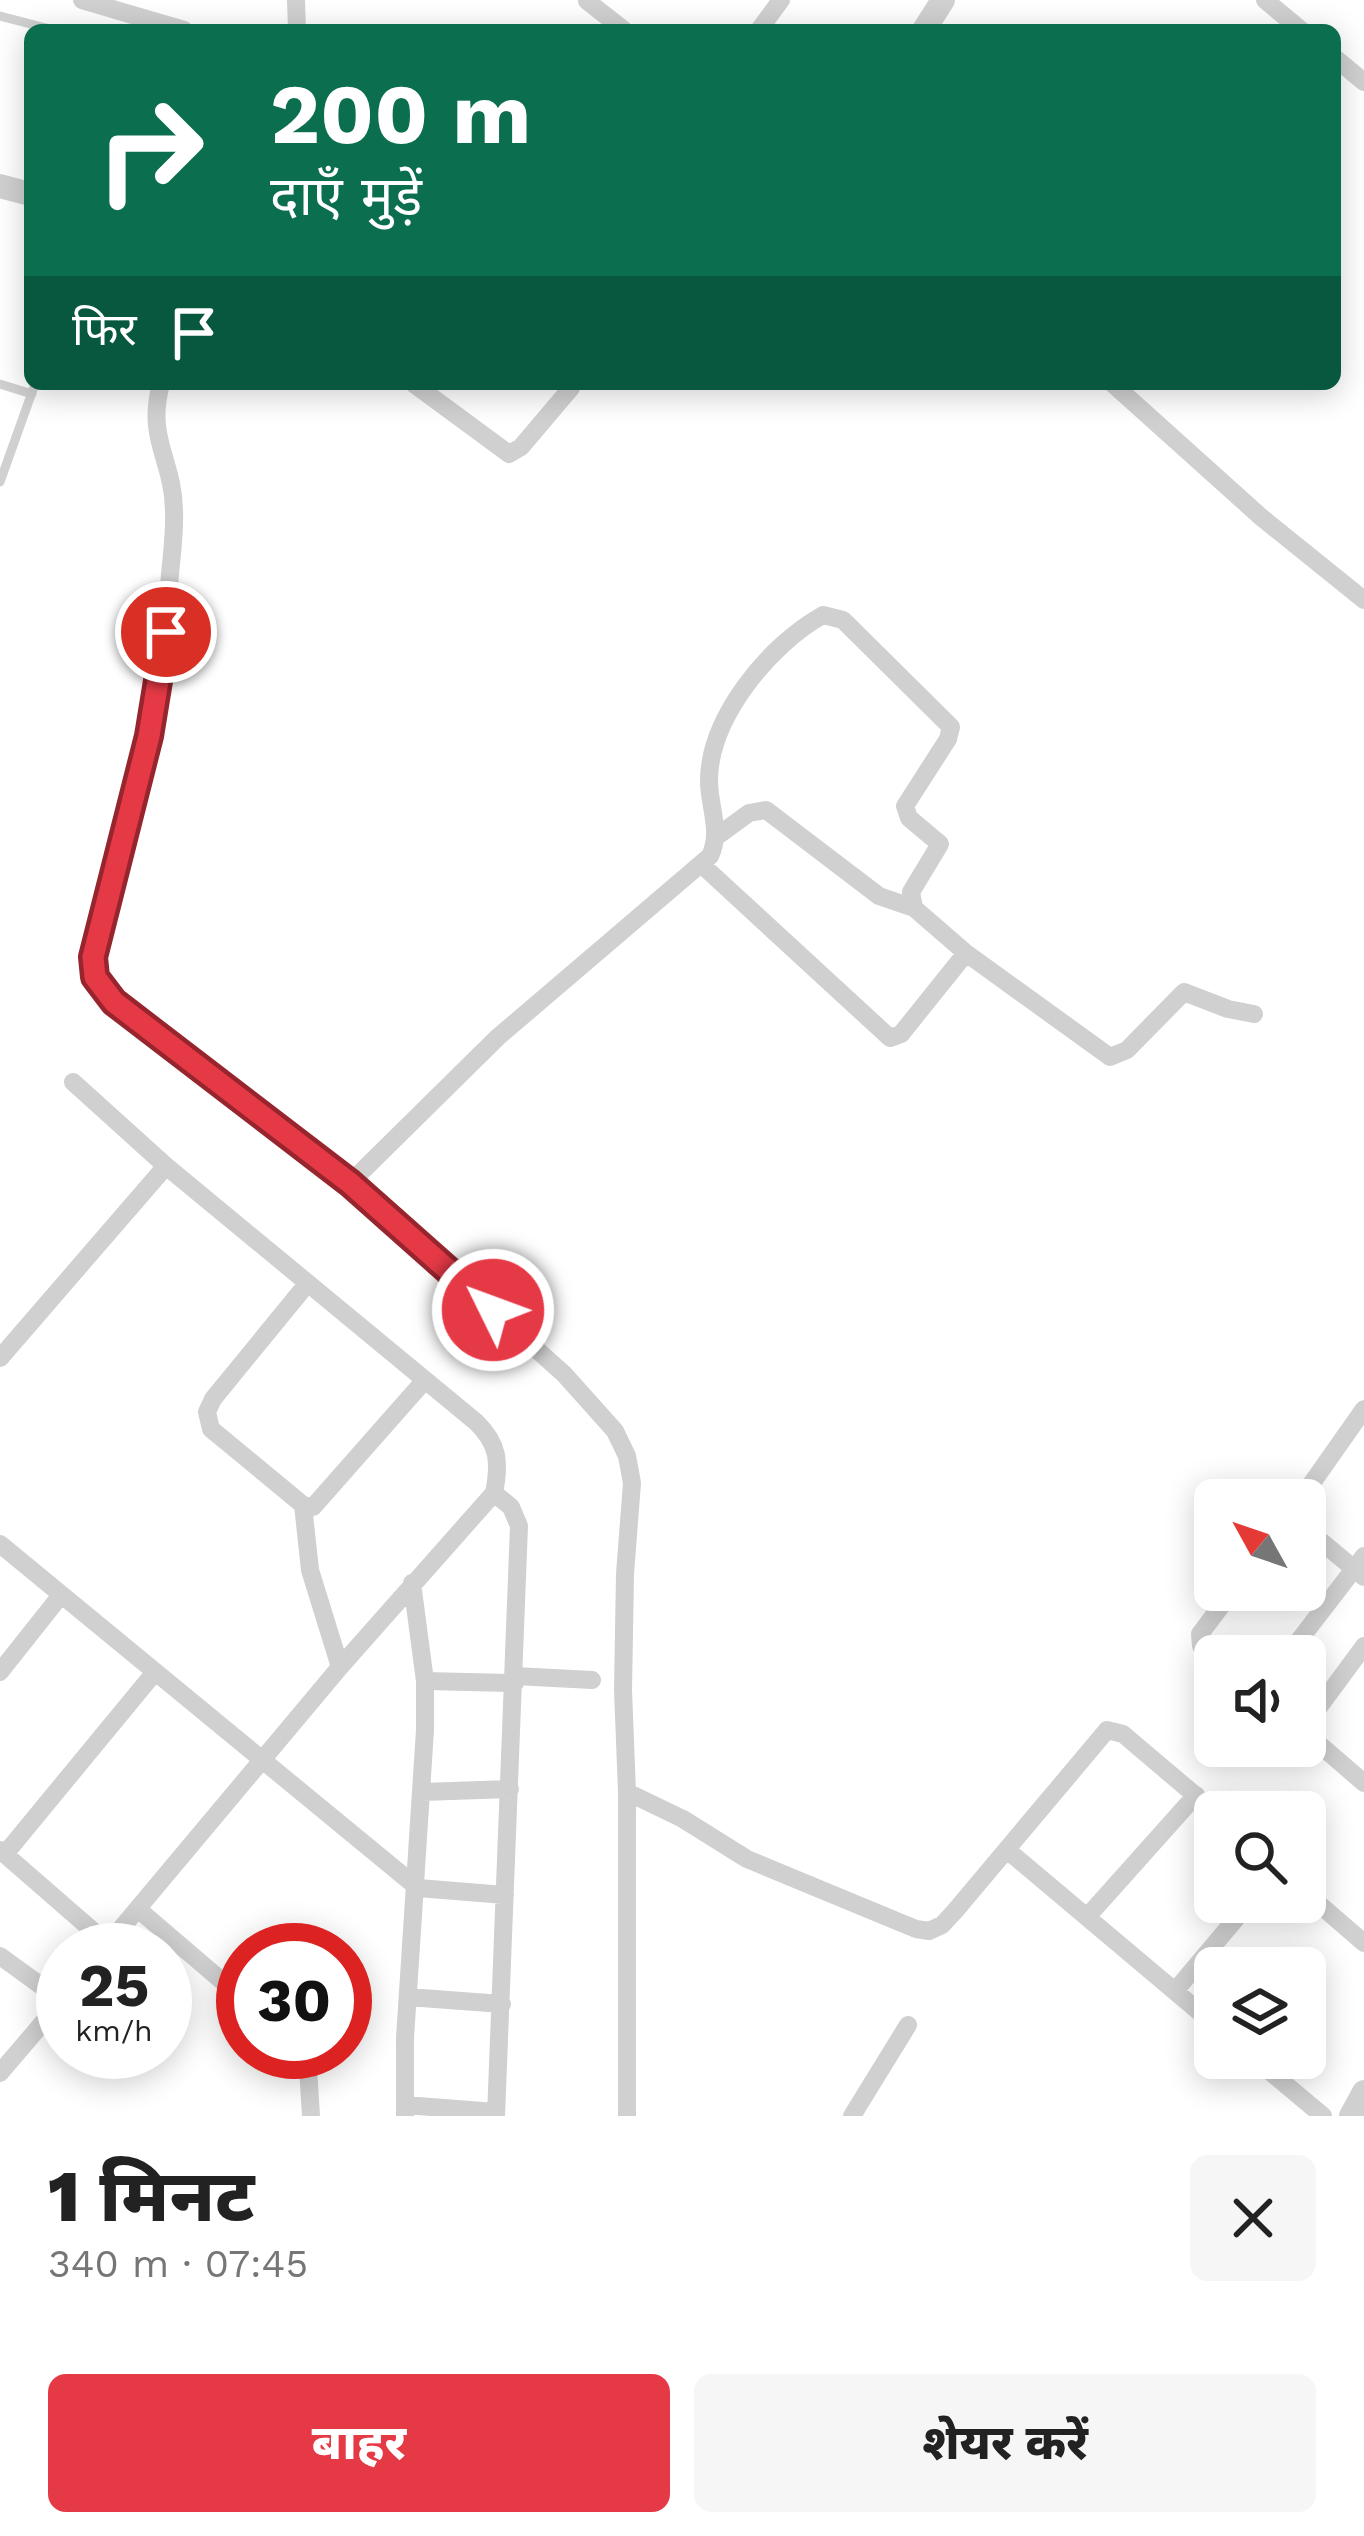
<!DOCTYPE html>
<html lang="hi">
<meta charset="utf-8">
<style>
body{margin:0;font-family:"Work Sans","Noto Sans Devanagari",sans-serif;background:#f6f6f6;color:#222;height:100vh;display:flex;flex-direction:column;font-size:45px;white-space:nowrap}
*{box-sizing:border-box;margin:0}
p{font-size:39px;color:#767676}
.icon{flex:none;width:66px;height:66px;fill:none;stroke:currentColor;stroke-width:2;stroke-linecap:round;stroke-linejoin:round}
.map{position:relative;height:2116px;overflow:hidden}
.drawer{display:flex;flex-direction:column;background:#fff;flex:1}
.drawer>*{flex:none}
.hud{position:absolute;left:24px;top:24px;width:1317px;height:366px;border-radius:18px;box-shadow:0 6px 30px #0003;background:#0b6e4f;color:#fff;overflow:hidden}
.needle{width:78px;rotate:310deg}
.controls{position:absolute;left:1194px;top:1479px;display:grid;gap:24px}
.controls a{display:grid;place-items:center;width:132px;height:132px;border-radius:18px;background:#fff;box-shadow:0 6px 30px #0003;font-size:60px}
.speed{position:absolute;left:36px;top:1923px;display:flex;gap:24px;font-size:60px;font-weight:700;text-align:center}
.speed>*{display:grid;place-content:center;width:156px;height:156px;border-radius:50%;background:#fff;box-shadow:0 6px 30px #0003;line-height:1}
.speed small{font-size:30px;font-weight:400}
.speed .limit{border:18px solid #d22;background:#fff;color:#111}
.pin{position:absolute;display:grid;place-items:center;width:102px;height:102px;color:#fff;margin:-51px;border:6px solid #fff;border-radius:50%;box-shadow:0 3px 12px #0007}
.me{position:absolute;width:132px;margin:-66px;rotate:312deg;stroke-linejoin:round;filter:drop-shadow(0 0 9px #0008)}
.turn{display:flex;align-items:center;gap:42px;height:252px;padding:0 48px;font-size:54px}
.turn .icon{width:156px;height:156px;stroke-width:2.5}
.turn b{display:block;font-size:84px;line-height:102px}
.then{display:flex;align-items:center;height:114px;padding:0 48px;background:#0003;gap:24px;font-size:45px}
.round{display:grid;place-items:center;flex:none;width:126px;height:126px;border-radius:18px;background:#f6f6f6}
.head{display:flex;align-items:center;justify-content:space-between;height:204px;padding:0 48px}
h1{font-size:72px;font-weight:800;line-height:90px}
.action{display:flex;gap:24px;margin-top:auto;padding:24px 48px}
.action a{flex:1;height:138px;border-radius:18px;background:#e63946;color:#fff;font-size:48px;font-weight:800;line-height:138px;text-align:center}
.action a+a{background:#f6f6f6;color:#222}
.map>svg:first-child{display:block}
</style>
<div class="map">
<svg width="1364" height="2116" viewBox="0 0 1364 2116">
<rect width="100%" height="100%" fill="#fff"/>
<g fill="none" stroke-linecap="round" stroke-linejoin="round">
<path stroke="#d0d0d0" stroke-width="9" d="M0,16L54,30
M0,384L32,394
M0,482L35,384"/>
<path stroke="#d0d0d0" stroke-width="18" d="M82,0L184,30
M296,0L297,30
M1265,0L1301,30
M587,1L624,30
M759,30L781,0
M1335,58L1364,82
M161,384C146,439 173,459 174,510C175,531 172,553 170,574C163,680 139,779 110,881C98,926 80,963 114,1002L350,1183L564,1374L615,1431L627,1456L632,1483L625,1574L623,1690L627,1792V2116
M414,384L509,454L521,447L571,388
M1113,384L1261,517L1364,600
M716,837L749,813L766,810L879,896L914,908
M702,865L890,1038L901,1034L966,953
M73,1082L166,1166L476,1422C499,1444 500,1463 494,1493L340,1667L103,1950
M350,1183L498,1037L710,856C722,831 709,807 709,781C709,718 769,645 823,615L843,620L951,727L948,739L905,806L909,818L940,844L911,892L914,908L966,953L1110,1057L1127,1050L1184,992L1228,1009L1254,1014
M307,1284L213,1399L207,1412L211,1429L303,1505L313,1507L425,1380
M0,1358L166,1166
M494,1493L511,1507L519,1526L496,2116
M1300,1500L1364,1409
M303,1505L310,1570L340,1667
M1305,1528L1364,1577
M0,1544L418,1888L505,1895
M1287,1656L1364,1556
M1215,1658L1201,1646L1200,1634L1233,1590
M0,1672L61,1595
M515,1676L592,1680
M425,1681L515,1683
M1305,1726L1364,1646
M1305,1732L1364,1783
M422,1792L510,1789
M627,1792L683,1819L747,1859L916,1929L929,1931L942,1925L955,1911L1107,1730L1123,1734L1215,1812
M0,1850L108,1944
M1007,1850L1215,2025
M5,1854L155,1672
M1305,1892L1364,1943
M139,1910L243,1999
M1087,1917L1196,1795
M0,1956L62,2001
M1175,1991L1250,1902
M408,1997L502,2004
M302,2052L308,2068L311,2116
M1254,2058L1323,2116
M0,2073L63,1999
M405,2105L496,2112
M405,2116V2038L425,1730V1681L412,1583
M852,2116L908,2025"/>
<path stroke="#d0d0d0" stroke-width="24" d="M924,30L943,0
M0,186L30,194
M1351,2116L1364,2092"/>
</g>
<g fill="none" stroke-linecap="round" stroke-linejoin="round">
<defs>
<path id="route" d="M166,632L149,736L93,957L95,977L114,1002L350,1183L493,1310"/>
</defs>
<use href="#route" stroke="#96252e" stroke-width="30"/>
<use href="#route" stroke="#e63946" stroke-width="21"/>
</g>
</svg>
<div class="controls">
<a><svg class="needle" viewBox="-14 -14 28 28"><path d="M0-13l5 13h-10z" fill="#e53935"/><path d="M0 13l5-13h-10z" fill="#767676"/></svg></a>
<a><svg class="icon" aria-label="sound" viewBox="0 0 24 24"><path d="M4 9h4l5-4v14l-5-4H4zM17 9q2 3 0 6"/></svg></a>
<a><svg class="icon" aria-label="search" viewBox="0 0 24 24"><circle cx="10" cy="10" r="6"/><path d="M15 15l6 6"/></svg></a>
<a><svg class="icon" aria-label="layers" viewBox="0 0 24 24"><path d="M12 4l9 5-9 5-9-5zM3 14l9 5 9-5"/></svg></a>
</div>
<div class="speed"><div>25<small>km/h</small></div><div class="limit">30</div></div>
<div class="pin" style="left:166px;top:632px;background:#d93025"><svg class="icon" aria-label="arrive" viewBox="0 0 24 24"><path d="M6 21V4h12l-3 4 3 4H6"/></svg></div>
<svg class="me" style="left:493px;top:1310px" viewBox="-20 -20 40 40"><circle r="17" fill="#e63946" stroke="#fff" stroke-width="3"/><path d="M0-11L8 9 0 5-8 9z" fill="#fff"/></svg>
<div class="hud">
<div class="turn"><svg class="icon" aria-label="right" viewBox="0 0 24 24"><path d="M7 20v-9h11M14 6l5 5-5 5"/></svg><div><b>200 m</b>दाएँ मुड़ें</div></div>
<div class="then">फिर<svg class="icon" aria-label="arrive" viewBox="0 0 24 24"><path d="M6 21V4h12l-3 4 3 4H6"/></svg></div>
</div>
</div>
<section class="drawer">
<div class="head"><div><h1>1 मिनट</h1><p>340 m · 07:45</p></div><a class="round"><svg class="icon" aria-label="close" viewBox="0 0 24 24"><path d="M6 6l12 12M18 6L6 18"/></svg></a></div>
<div class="action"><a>बाहर</a><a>शेयर करें</a></div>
</section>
